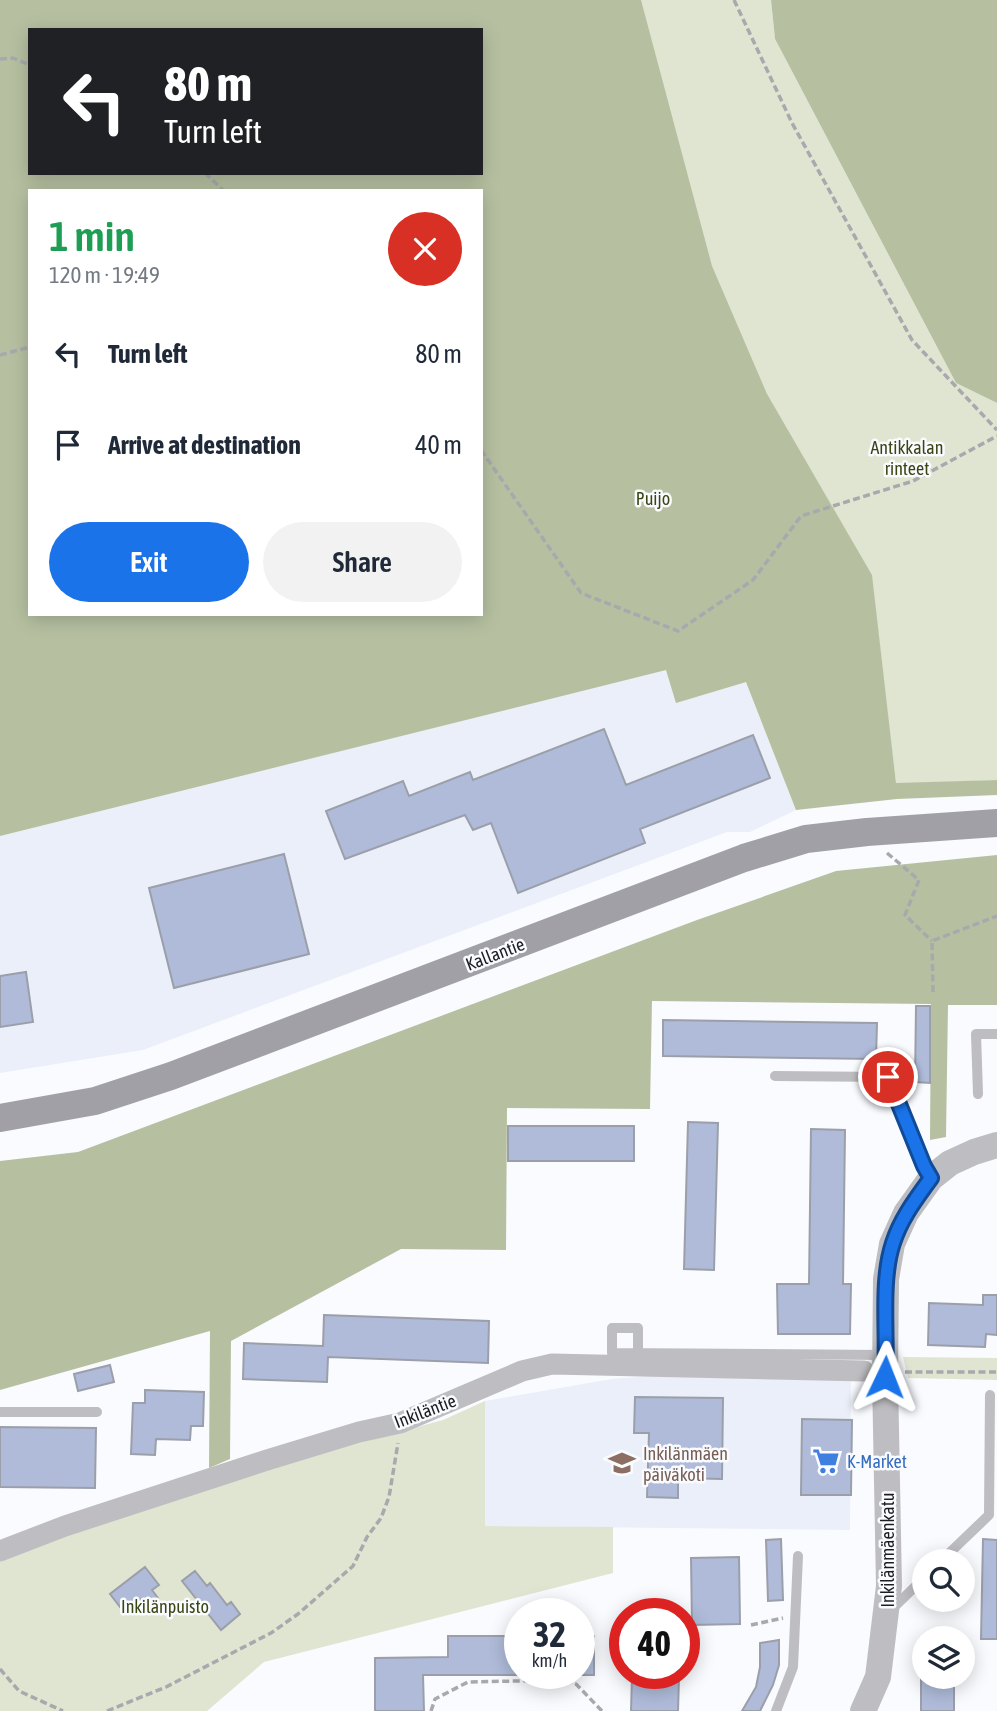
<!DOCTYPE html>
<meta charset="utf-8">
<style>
body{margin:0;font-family:"Asap Condensed",sans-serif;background:#f2f2f3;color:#1f2937;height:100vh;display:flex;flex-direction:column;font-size:26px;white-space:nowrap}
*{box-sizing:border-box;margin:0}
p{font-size:23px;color:#747a83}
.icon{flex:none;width:38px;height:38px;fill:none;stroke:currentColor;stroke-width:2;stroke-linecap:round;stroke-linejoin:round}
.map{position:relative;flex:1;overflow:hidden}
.drawer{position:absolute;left:28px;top:189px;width:455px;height:427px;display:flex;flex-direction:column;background:#fff;border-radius:0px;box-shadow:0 4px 18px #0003}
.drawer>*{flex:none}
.guide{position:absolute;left:28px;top:28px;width:455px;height:147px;border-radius:0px;box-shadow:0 4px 18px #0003;background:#202124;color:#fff;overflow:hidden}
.fabs{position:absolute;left:912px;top:1549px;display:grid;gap:14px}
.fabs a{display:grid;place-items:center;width:63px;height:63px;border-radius:50%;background:#fff;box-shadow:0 4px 18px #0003;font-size:35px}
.speed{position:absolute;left:504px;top:1598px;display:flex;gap:14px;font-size:35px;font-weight:700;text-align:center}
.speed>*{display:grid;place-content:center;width:91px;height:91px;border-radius:50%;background:#fff;box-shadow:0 4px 18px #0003;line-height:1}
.speed small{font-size:18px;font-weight:400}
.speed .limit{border:10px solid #d22;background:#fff;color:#111}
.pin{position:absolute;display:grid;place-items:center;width:60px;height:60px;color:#fff;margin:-30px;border:4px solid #fff;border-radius:50%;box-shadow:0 2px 7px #0007}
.me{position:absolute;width:77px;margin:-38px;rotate:2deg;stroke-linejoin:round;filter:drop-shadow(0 0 5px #0008)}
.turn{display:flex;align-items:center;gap:24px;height:147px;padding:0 21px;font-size:32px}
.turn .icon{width:91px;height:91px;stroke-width:2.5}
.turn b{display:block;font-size:49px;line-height:60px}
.round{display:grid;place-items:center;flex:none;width:74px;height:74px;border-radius:37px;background:#f2f2f3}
.headline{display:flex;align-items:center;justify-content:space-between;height:119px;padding:0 21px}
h1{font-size:42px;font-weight:600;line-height:52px;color:#1e9e55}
.cta{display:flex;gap:14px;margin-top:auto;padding:14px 21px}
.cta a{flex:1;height:80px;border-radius:42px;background:#1a73e8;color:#fff;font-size:28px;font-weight:600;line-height:80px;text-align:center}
.cta a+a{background:#f2f2f3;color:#1f2937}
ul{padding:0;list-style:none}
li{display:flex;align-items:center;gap:21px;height:91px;padding:0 21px}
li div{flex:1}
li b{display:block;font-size:26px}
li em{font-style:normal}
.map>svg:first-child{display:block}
</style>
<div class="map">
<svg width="997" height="1711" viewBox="0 0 997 1711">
<rect width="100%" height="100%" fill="#f9fbff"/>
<path fill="#ebeff9" d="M666,670L676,703L746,682L796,810L750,832H727L143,1050L0,1073V836Z
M759,1367L851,1369L850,1530L485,1526V1401L612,1379Z"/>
<path fill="#dfe5d1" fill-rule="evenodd" d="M0,0H771L775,39L956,383L997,403V780L896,784L887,710L878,786L796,810L746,682L676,703L666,670L0,836ZM30,30H481V173H30ZM30,191H481V614H30Z
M903,1357L997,1358V1380L908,1378Z
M485,1401V1526L613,1527V1573L264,1662L207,1711H0V1561L126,1509L305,1457L443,1420Z"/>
<path fill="#b6c0a1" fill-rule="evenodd" d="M0,0H641L712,266L767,394L872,575L896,783L997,780V795L897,799L796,810L746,682L676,703L666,670L0,836ZM30,30H481V173H30ZM30,191H481V614H30Z
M771,0H997V403L956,383L775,39Z
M997,855V1005H948L946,1137L930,1140L931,1004L652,1001L650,1109L507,1108L506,1250L401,1249L231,1341L230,1459L209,1468L210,1331L0,1390V1161L78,1152L697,920L836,871Z"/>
<path fill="#afbbd9" stroke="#9b9fa9" stroke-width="2" d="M604,729L626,785L753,735L770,778L640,829L645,843L518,893L491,823L473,830L465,815L345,859L326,811L403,781L409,796L470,772L473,780Z
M284,854L309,954L174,988L149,888Z
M26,972L33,1022L0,1027V976Z
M916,1006H930V1083L915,1082Z
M663,1020L877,1023L876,1059L663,1056Z
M688,1122L718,1123L714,1270L684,1269Z
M508,1126H634V1161H508Z
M811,1129L845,1130L843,1284H851L850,1334H778L777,1284H809Z
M983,1295H997V1335L986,1334L985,1347L928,1345L929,1303L983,1305Z
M324,1315L489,1321L488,1363L328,1357L327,1382L243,1379L244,1343L323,1346Z
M110,1365L114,1382L78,1391L74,1374Z
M145,1390L204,1392L203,1426H191L190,1440L156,1439L155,1455L131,1454L133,1403H145Z
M635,1397L723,1398L722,1479L678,1478V1498L647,1497L649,1433H634Z
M802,1419L852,1420L851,1495H801Z
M0,1427L96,1428L95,1488L0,1487Z
M781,1539L783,1600L768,1601L766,1540Z
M983,1539L997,1540V1639H981Z
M739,1557L740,1624L692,1625L691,1558Z
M145,1567L159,1585L152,1590L158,1598L146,1607L140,1599L124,1612L110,1594Z
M195,1571L207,1586L210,1583L227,1605L231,1602L240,1614L221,1630L182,1581Z
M448,1636H520V1675H423L424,1711H375V1658L448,1657Z
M579,1636H594V1675H579Z
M779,1640V1665L773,1685L760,1711H742L756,1687L760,1667V1643Z
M632,1676L679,1677L678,1711H631Z
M921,1676H954V1711H921Z"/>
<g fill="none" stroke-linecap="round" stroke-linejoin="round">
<path stroke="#a8a9ad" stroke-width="3.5" stroke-dasharray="7 3.5" stroke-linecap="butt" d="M734,0L792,123L912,340L997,430
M0,59L13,58L30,65
M205,173L224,191
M0,355L30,347
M481,450L581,593L678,631L753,580L801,516L913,481L997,436
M887,853L919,880L905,915L932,941
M933,992L932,941L997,916
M905,1372H997
M751,1625L783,1618
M0,1669L19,1691L63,1711
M107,1711L166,1687L271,1633L298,1614L353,1566L367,1537L381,1518L389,1497L398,1443
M431,1711L435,1699L468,1682L566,1680L576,1684L602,1711"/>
<path stroke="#bebec2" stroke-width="10" d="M775,1076L888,1077L924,1166L931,1178
M978,1094L976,1034H997
M638,1353V1328H612V1353L884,1355
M0,1412H97
M941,1561L989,1515L990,1395
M891,1610L924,1578
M776,1711L793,1667L798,1556"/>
<path stroke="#bebec2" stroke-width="21" d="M0,1551L65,1526L267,1460L359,1432L400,1423L522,1371L552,1364L864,1371"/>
<path stroke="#bebec2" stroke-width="26" d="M863,1711L878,1677L889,1586L885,1377L886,1279L892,1244L906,1213L931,1178L950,1163L974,1152L997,1145"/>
<path stroke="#a1a0a6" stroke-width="28" d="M0,1118L95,1101L171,1076L744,858L806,839L867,832L997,823"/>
</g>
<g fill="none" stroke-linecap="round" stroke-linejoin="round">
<defs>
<path id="route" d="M885,1377C888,1335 880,1282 893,1243C901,1218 916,1199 931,1178L924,1166L888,1077"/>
</defs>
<use href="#route" stroke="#114b97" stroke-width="18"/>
<use href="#route" stroke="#1a73e8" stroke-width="12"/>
</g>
<defs>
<symbol id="supermarket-bare" viewBox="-9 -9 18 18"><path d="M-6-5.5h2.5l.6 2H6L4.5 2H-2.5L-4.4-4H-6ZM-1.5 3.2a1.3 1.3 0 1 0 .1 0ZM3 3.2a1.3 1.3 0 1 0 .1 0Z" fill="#3f7fe0" stroke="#f9fbff" stroke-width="2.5" paint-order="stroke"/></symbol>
<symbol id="school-bare" viewBox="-9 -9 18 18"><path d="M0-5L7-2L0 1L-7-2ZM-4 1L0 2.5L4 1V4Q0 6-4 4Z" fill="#8d6e63" stroke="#f9fbff" stroke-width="2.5" paint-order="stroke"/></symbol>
</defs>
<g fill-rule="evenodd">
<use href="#supermarket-bare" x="807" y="1442" width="38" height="38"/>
<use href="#school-bare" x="603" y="1444" width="38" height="38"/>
</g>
<g text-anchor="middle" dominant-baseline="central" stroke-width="5" stroke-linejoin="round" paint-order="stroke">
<g font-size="18" fill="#394513" stroke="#f9fbff">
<text x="907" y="447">Antikkalan<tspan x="907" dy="21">rinteet</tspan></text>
<text x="653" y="498">Puijo</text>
<text x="165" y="1606">Inkilänpuisto</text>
</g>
<g font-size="18" fill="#1c1d21" stroke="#f9fbff">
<text transform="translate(495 954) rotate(-21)">Kallantie</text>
<text transform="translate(425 1411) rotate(-21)">Inkiläntie</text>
<text transform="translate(887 1550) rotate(-90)">Inkilänmäenkatu</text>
</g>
<g font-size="18" fill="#785e54" stroke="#f9fbff" text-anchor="start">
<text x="643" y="1453">Inkilänmäen<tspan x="643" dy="21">päiväkoti</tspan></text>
</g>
<g font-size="18" fill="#366cbe" stroke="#f9fbff" text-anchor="start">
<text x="847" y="1461">K-Market</text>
</g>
</g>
</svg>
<div class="fabs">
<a><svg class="icon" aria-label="search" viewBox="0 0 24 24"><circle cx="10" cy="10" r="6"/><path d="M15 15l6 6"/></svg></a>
<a><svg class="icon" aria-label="layers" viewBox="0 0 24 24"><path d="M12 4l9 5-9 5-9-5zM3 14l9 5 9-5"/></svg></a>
</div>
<div class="speed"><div>32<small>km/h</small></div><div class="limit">40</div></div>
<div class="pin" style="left:888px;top:1077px;background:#d93025"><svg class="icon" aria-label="arrive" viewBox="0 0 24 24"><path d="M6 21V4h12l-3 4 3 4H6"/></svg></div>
<svg class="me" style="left:885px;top:1377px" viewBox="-20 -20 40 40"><path d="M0-17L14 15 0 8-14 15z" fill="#1a73e8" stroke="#fff" stroke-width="4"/></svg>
<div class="guide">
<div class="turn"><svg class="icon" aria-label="left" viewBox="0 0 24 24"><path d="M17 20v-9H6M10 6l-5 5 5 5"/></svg><div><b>80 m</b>Turn left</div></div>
</div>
<section class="drawer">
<div class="headline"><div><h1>1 min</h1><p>120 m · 19:49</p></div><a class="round" style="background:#d93025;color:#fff"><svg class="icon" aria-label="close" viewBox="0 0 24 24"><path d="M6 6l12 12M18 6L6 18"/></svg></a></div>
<ul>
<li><svg class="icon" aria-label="left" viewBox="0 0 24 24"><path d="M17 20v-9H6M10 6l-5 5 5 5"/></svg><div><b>Turn left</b></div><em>80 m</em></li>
<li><svg class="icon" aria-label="arrive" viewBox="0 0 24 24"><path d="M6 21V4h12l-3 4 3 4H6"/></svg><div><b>Arrive at destination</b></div><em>40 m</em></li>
</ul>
<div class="cta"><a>Exit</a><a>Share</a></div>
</section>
</div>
